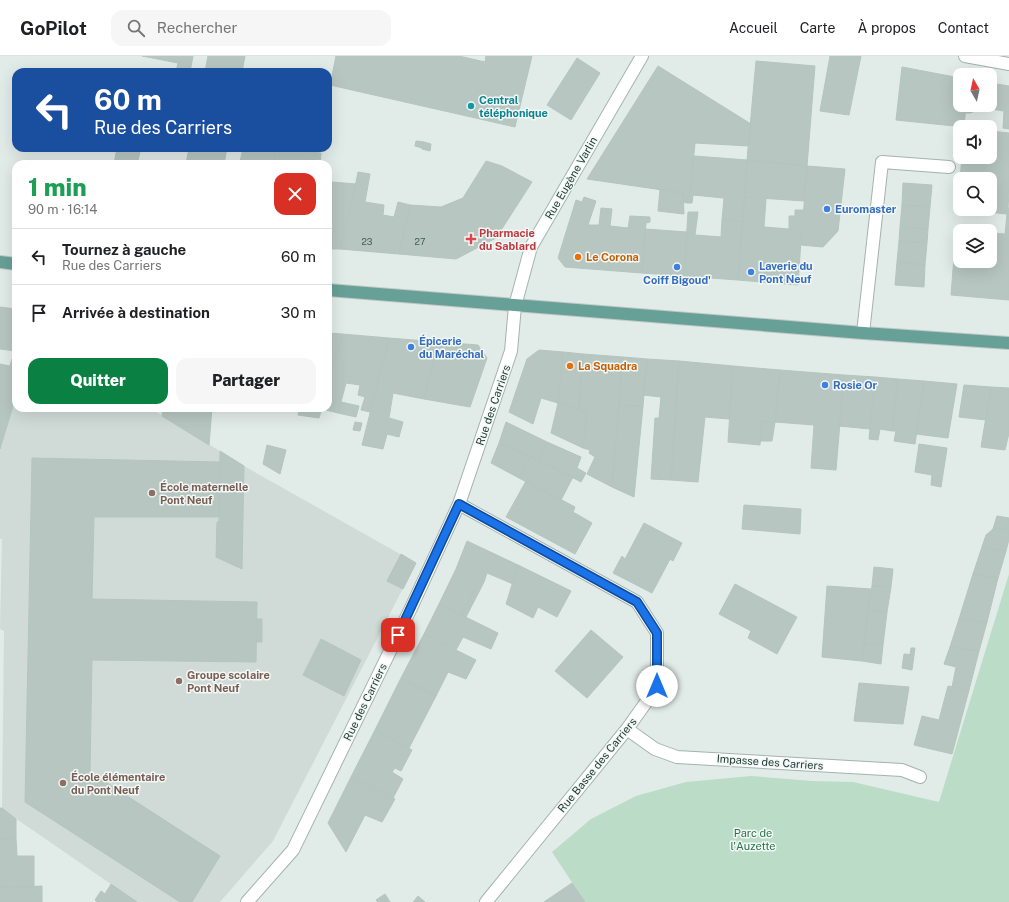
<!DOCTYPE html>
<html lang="fr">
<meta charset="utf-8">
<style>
body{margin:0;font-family:"Public Sans",sans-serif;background:#f6f6f6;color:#202124;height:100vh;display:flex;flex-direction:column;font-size:15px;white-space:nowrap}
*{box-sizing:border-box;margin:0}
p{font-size:13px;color:#757577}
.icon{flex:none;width:22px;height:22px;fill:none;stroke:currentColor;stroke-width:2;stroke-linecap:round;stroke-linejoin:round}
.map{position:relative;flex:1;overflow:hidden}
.drawer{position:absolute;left:12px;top:104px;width:320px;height:252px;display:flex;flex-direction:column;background:#fff;border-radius:12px;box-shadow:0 4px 16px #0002}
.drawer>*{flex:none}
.top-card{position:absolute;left:12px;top:12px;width:320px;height:84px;border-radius:12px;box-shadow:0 4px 16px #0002;background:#1a4fa0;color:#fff;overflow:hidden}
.needle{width:26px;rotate:351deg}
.controls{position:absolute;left:953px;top:12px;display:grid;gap:8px}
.controls a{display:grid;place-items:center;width:44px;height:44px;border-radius:8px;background:#fff;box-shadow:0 4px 16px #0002;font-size:20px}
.pin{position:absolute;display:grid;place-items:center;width:34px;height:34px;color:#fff;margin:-17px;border-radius:8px;box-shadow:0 2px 6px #0006}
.me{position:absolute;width:44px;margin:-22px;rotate:0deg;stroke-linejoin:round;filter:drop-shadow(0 0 3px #0008)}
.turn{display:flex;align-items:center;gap:14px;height:84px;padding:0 16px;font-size:18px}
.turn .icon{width:52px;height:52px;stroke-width:2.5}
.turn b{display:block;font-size:28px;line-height:34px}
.round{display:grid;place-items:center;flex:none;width:42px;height:42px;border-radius:12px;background:#f6f6f6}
.summary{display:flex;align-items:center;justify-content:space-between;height:68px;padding:0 16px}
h1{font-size:24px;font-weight:800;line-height:30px;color:#1e9e55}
.cta{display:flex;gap:8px;margin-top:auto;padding:8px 16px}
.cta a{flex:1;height:46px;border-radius:12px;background:#0b8043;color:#fff;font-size:16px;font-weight:800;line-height:46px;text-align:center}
.cta a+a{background:#f6f6f6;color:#202124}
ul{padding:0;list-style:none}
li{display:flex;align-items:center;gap:12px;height:56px;padding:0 16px;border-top:1px solid #e0e0e0}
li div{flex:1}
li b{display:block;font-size:15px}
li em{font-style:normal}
header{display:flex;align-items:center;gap:24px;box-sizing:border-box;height:56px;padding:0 20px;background:#fff;border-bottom:1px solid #e0e0e0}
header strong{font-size:19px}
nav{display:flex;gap:22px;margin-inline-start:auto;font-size:14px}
.search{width:280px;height:36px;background:#f6f6f6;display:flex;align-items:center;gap:10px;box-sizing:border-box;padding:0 14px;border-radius:12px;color:#757577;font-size:15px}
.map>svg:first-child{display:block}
</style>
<header>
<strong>GoPilot</strong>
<div class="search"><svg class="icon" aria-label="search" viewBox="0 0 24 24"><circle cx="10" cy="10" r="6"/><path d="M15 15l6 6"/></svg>Rechercher</div>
<nav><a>Accueil</a><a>Carte</a><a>À propos</a><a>Contact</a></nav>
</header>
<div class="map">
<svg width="1009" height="846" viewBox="0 0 1009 846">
<rect width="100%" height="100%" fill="#e1ebe8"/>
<path fill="#d0dbd7" d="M16,340V352H150L244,410L416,507L273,785L220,846H137L2,753L4,575L0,573L2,483H0V393Z"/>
<path fill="#bbdcc7" d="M1009,518V846H585L552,796L591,763L636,740L686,726L751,720L812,725L853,726L939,746Z"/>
<path fill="#b7c6c1" stroke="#b4c5bf" d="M142,0H193L190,16H176L178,7Z
M208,0H245L242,16H205Z
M336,0H459L485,6L486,0H532L515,71L330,29Z
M830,0H861L849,59L820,55Z
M577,2L600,17L571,64L547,49Z
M756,5L815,10L807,110L747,104Z
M658,10L751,68L749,90L695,87L690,138L587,123Z
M902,11L960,22V49H966L964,71L896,64Z
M990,27L1009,30V73L1003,72L1004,55L978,51V54L970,57H965L966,49H990Z
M990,75L1009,77V136L1008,152H1009V244L951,239L955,188L960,189V205H990V199L994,200V191L990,190L991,177L1005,178L1007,158L958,153L960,129V153H990V123H960L962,101H990Z
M416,85L424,86L422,92L415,90Z
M424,86L431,88L430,95L422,93Z
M117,92H141L137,108H114Z
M189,92H227L224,108H186Z
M243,92H276L273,108L240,106Z
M276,92L321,97L320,108H273Z
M694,100L747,104L743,165L722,164L724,142L693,139L692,147H687L688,139L690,138Z
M747,104L807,110L804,145L744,141Z
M486,105L502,110L532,126L496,182L456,203L399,198L410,149L441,151L463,142Z
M807,110L845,113L838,175L823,191L801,189Z
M358,116L370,118L365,146L384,149L383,159L394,161L398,146L410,149L399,198L340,193L352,146Z
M332,126L356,128L340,193H328V144H331Z
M903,127L932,129L930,151L902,149Z
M660,134L683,137L684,158L658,155Z
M683,137L688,139L687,147L683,146Z
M584,141L596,145L588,169H599L601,152L612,153L610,170L628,172L630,160L650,161V166L646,167L642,217L565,211L558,202L576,144L582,146Z
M744,141L766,143L764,171L789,173V160H795V154H803L798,229L738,224Z
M902,149L930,151L928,173L900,171Z
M688,156H698L695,179L721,181L722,164L743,165L738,224L684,220Z
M900,171L928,173L927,187L899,185Z
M645,173L687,176L684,220L642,217Z
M899,185L927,187L925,209L897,206Z
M897,206L925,209L924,231L895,229Z
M0,251L16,253V295L0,293Z
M328,277L342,278L328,330Z
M342,278L389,282L370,356L361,354L365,341L358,339L360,329L346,327L338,357L322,353L328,352V330Z
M389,282L438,286L424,343L393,337L389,362L403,366L399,381L387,378L383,393L362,389Z
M438,286L478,289L487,302L470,351L424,343Z
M539,294L563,296L558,347L541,342L533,368L509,356L527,303Z
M563,296L583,298L579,353L558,347Z
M583,298L623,301L612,431L587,418L595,401L589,397L590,394L583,392L587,356L579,353Z
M623,301L647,303L643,350L619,349Z
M12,303L16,304V340L0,393V308L10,310Z
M647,303L679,305L671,424L651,423L655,362H659L661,341L643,339Z
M679,305L733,310L729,363L705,361L698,426L671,424Z
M733,310L780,314L775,366L762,365L760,389L728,386Z
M780,314L844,319L836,414L811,412L814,369L775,366Z
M844,319L875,321L870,373L839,370Z
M875,321L898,323L892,375L880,373L878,384L869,383Z
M898,323L924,325L915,388L894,385L896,375H892Z
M924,325L957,328L948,382L916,378Z
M964,329L991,331L986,364L959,361Z
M991,331L1009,332V377L1005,394L981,391Z
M341,346L359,350L356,361L338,357Z
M558,347L587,356L583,392L551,377Z
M619,349L643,350L634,441L612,431Z
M163,352H212L209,389L162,360Z
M300,352H322L319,362L298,359Z
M762,365L775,366L772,385H760Z
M355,366L362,367L360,375L353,374Z
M506,366L547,386L539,404L499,387Z
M547,386L581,401L577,412L586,417L581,426L539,404Z
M499,387L531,400L519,422L491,407Z
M919,388L947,392L941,431L931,429L932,419L915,416Z
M267,389L286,394L280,418L263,408Z
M220,395L244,410L242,513L216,501L217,466L219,465Z
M531,400L573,421L561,444L519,422Z
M32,402L220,406L219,461H94L92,543L257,546L256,606L92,604L90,716L220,800L192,846H180L25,746Z
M526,425L575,451L573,456L592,467L575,498L506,461Z
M744,449L801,453L800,478L742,473Z
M997,460L1009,462V473H993Z
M644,467L682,487L673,505L670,503L652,537L613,517L622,500L625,503Z
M993,473H1009V483L1006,495L982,491L986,479Z
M467,485L518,509L513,528L487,517L484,526L480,524L461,559L439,548L456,513Z
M982,491L1006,495L998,522L973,518Z
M401,498L416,507L403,533L387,525Z
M518,509L571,535L557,561L538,551L533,562L506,548Z
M874,511L893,513L891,531L872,530Z
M973,518L998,522L987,566L959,563Z
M480,524L484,526L466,561L461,559Z
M735,528L797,561L777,598L748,582L751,575L719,558Z
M827,530L871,533L862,605L822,601Z
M872,530L891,531L887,556L868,554Z
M439,548L498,577L491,593L463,581L456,594L424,578Z
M868,554L887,556L883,589L864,587Z
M256,563H262V586H256Z
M959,563L987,566L979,595L950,591Z
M591,574L623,601L587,642L555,615Z
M424,578L476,604L466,623L448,616L436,640L401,622Z
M321,583L361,604L344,640L303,619Z
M864,587L883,589L881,608L862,605Z
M950,591L979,595L969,634L952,631L956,611L944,608Z
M911,592H915L914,599H910Z
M904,598L914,599L912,614L902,612Z
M401,622L436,640L409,692L375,674Z
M859,627L909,631L903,668L854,665Z
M948,630L969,634L952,698L914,689L922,660L939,664Z
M375,674L412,694L401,715L395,712L392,716L403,723L393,742L351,721Z
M351,721L395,743L382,766L365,759L346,796L328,767Z
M0,752H2L16,763V782L0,783Z
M16,782L17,800H34V831L0,832V783Z
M572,827L585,846H544Z
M111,828L137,846H97L95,844L101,835L105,838Z
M42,830V846H0V832Z
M385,838L390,846H378L376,844Z
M418,840L425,846H413Z"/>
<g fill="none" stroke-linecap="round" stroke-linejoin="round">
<defs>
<path id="lane" d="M863,277L882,106L949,111"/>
<path id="street" d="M965,0L1009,8
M459,448L637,546L657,577V631L627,673L486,846
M627,673L655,693L677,701L902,714L920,721
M247,846L293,794L411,552L459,448L511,295L515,250"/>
<path id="secondary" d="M515,250L531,191L642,0"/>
<path id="primary" d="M0,206L16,208
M328,234L863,277L1009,287"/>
</defs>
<use href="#lane" stroke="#a4b3af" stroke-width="14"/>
<use href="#street" stroke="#a4b3af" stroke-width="14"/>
<use href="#secondary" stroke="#a0b7b1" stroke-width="14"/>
<use href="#primary" stroke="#c1c8c7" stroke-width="14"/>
<use href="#lane" stroke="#fff" stroke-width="12"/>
<use href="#street" stroke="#fff" stroke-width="12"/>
<use href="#secondary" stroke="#fff" stroke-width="12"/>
<use href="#primary" stroke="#67a096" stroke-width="12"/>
</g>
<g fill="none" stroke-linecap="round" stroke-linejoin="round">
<defs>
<path id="route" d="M398,579L459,448L637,546L657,577V630"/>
</defs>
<use href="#route" stroke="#114b97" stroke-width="10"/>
<use href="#route" stroke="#1a73e8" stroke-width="7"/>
</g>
<circle fill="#0f9aa8" stroke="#f2f8f5" stroke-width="1.5" cx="471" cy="50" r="4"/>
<g fill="#3f7fe0" stroke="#f2f8f5" stroke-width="1.5">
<circle cx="827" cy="153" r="4"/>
<circle cx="677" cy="211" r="4"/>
<circle cx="751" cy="216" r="4"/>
<circle cx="411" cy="291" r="4"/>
<circle cx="825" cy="329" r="4"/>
</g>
<path fill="#e0444e" stroke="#f2f8f5" stroke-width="1.5" d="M469 177h4v4h4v4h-4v4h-4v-4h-4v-4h4z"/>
<g fill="#e8710a" stroke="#f2f8f5" stroke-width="1.5">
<circle cx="578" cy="201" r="4"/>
<circle cx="570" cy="310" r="4"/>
</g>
<g fill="#8d6e63" stroke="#f2f8f5" stroke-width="1.5">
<circle cx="152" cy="437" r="4"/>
<circle cx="179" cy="625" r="4"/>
<circle cx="63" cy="727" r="4"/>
</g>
<g text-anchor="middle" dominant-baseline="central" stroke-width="3" stroke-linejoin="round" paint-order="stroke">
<g font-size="9" fill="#475e5a">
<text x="367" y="185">23</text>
<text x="420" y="185">27</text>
</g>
<g font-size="11" font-weight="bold" fill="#0d838f" stroke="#f2f8f5" text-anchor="start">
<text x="479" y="44">Central<tspan x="479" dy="13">téléphonique</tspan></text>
</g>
<g font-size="11" fill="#223c37" stroke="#f2f8f5">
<text transform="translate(571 122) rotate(-60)">Rue Eugène Varlin</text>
<text transform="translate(493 349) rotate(-71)">Rue des Carriers</text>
<text transform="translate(365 646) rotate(-64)">Rue des Carriers</text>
<text transform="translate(770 706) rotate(4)">Impasse des Carriers</text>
<text transform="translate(597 709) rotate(-51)">Rue Basse des Carriers</text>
</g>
<g font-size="11" font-weight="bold" fill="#366cbe" stroke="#f2f8f5" text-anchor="start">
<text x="835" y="153">Euromaster</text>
<text x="759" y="210">Laverie du<tspan x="759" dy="13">Pont Neuf</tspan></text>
<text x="677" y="224" text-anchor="middle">Coiff Bigoud'</text>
<text x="419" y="285">Épicerie<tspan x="419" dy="13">du Maréchal</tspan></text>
<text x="833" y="329">Rosie Or</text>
</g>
<g font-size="11" font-weight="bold" fill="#be3a42" stroke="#f2f8f5" text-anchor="start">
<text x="479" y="177">Pharmacie<tspan x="479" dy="13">du Sablard</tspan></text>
</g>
<g font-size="11" font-weight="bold" fill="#c56008" stroke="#f2f8f5" text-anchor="start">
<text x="586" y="201">Le Corona</text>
<text x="578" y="310">La Squadra</text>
</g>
<g font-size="11" font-weight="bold" fill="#785e54" stroke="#f2f8f5" text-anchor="start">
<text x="160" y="431">École maternelle<tspan x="160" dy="13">Pont Neuf</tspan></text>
<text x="187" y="619">Groupe scolaire<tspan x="187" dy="13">Pont Neuf</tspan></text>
<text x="71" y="721">École élémentaire<tspan x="71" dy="13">du Pont Neuf</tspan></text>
</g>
<g font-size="11" fill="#2e714d" stroke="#f2f8f5">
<text x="753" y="777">Parc de<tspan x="753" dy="13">l'Auzette</tspan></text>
</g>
</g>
</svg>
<div class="controls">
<a><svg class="needle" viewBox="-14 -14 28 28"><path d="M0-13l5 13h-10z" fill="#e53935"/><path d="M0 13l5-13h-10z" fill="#757577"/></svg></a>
<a><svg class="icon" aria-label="sound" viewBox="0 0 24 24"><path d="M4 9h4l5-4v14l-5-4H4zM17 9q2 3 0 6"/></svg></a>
<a><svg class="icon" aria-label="search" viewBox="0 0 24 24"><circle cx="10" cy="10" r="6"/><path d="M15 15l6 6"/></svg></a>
<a><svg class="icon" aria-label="layers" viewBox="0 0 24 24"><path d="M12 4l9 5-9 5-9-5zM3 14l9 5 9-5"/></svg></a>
</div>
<div class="pin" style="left:398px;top:579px;background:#d93025"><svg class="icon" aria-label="arrive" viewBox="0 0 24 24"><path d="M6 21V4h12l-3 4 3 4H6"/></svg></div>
<svg class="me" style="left:657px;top:630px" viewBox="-20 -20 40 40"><circle r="19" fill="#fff"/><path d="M0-13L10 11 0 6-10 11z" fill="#1a73e8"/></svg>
<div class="top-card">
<div class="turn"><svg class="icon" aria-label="left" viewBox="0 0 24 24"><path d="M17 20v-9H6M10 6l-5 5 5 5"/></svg><div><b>60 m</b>Rue des Carriers</div></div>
</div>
<section class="drawer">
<div class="summary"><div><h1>1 min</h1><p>90 m · 16:14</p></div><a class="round" style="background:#d93025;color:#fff"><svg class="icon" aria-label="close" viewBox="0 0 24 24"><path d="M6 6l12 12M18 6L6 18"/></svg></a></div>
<ul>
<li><svg class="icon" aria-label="left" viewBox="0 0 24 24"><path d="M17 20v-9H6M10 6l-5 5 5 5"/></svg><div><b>Tournez à gauche</b><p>Rue des Carriers</p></div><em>60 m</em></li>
<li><svg class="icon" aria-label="arrive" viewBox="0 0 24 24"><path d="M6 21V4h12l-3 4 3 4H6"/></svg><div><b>Arrivée à destination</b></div><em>30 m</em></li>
</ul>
<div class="cta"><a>Quitter</a><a>Partager</a></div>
</section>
</div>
